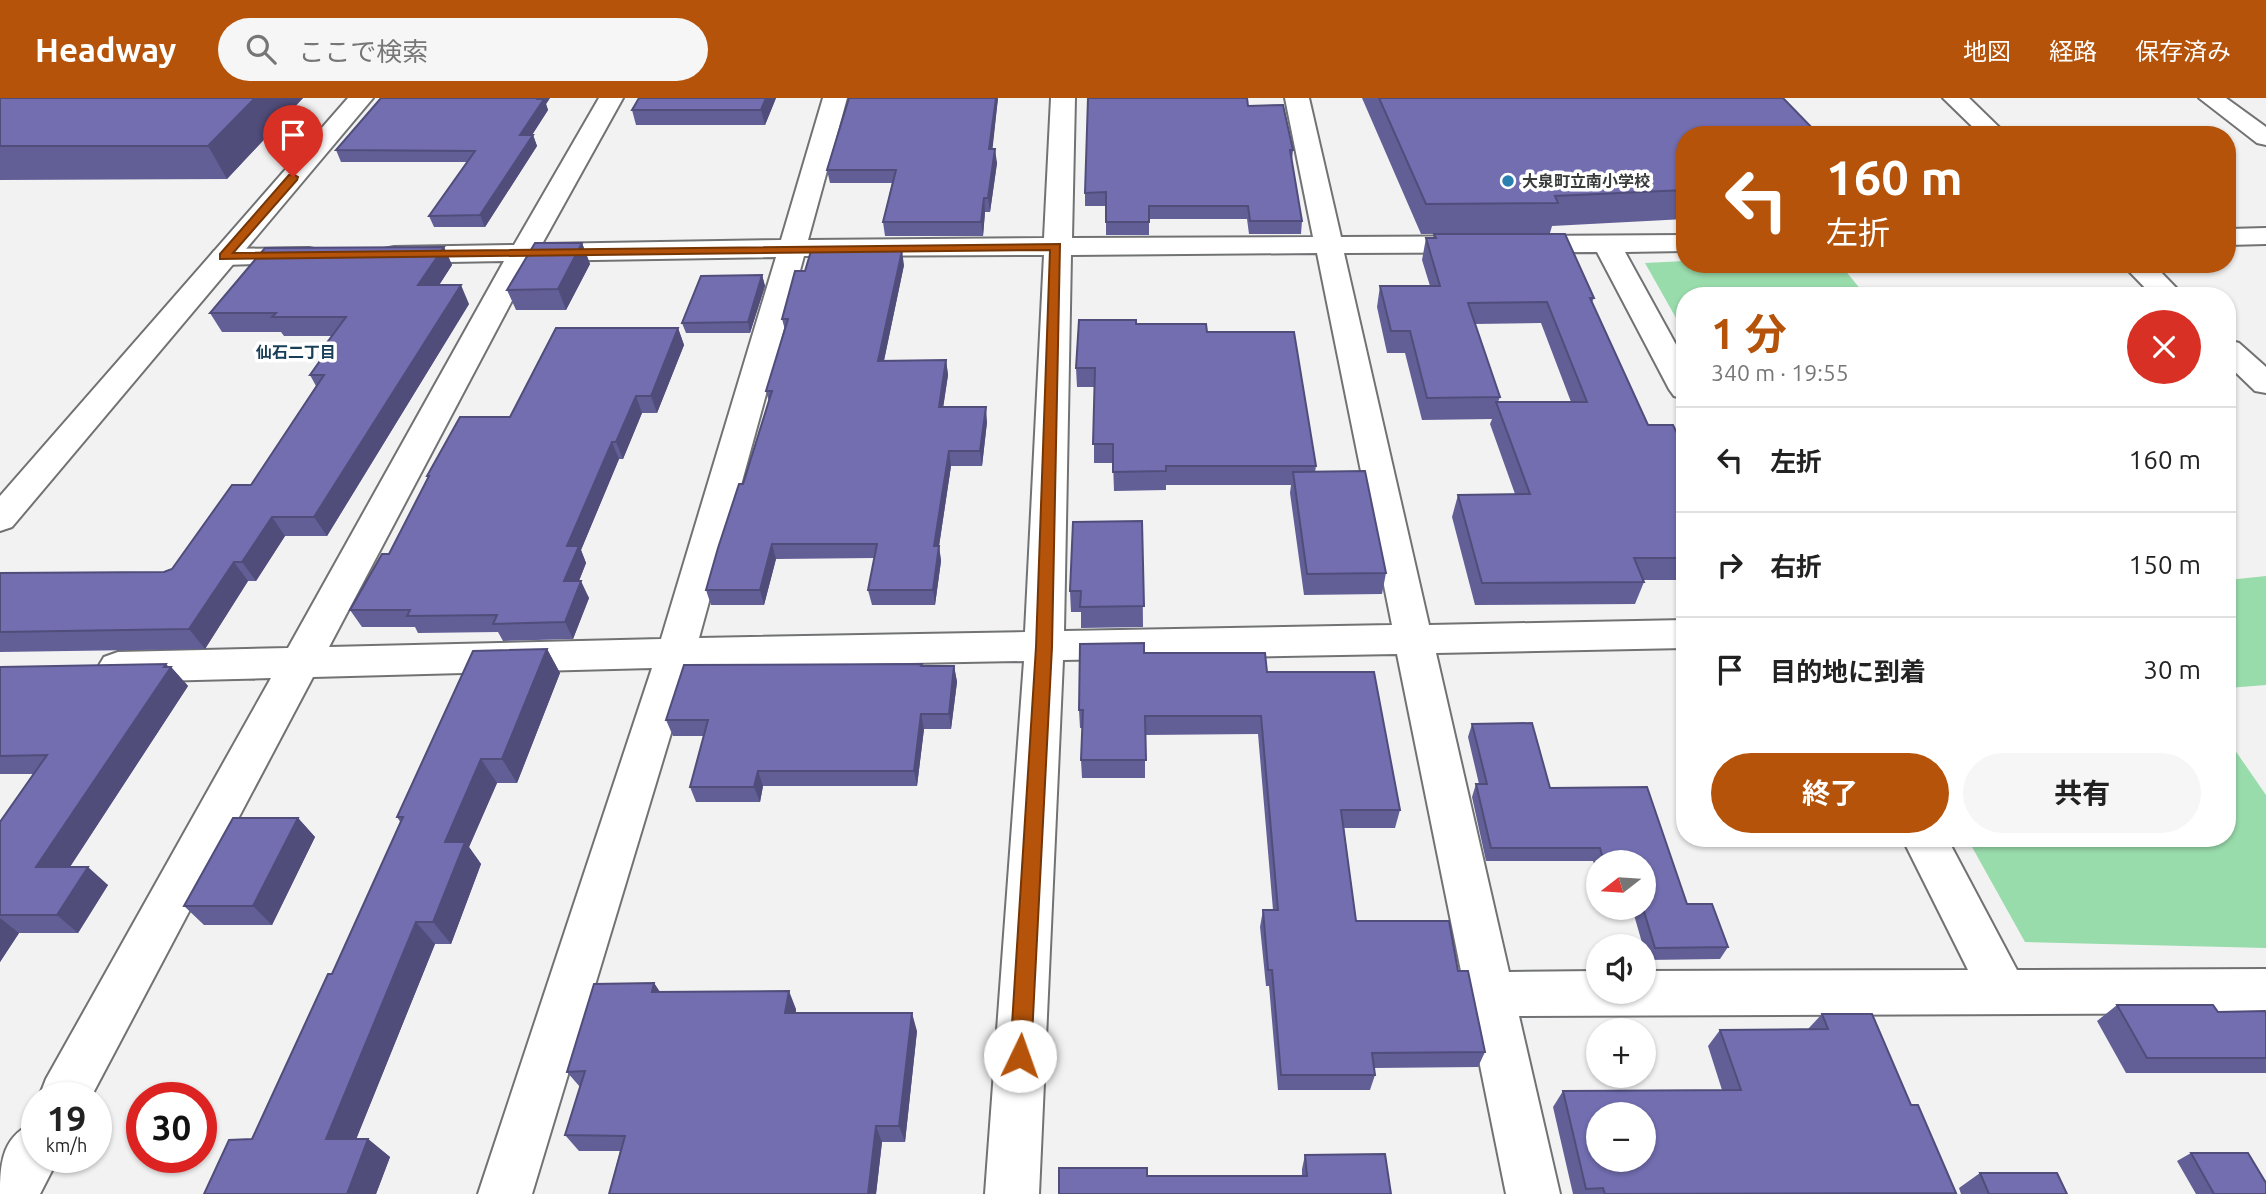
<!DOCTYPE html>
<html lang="ja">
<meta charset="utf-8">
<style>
body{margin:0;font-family:Ubuntu,"Noto Sans JP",sans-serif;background:#f6f6f6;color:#222;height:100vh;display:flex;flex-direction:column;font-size:26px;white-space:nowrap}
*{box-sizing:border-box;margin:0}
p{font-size:23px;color:#767676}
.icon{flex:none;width:38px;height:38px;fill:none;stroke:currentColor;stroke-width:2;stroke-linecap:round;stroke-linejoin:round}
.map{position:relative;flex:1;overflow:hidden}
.details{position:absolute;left:1676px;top:189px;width:560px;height:560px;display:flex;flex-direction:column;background:#fff;border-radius:28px;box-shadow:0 2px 5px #0004}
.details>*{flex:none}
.top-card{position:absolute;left:1676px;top:28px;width:560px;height:147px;border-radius:28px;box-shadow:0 2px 5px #0004;background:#b45309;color:#fff;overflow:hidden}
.needle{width:46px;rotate:253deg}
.tools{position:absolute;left:1586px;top:752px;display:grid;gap:14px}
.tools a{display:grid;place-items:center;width:70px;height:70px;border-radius:50%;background:#fff;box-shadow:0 2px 5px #0004;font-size:35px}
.speed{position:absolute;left:21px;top:984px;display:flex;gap:14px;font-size:35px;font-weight:700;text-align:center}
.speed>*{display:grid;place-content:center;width:91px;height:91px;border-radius:50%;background:#fff;box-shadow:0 2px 5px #0004;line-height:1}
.speed small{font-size:18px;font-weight:400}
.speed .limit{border:10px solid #d22;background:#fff;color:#111}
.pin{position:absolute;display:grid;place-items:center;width:60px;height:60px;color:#fff;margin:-72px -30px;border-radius:50% 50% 50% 0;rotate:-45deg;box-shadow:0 0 7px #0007}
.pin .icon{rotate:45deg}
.me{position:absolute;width:77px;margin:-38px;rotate:3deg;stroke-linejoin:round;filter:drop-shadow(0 0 5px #0008)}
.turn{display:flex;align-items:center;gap:24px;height:147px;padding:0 35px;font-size:32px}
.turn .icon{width:91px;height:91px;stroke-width:2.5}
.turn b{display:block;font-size:49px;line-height:60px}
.round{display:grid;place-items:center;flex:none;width:74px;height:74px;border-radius:37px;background:#f6f6f6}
.head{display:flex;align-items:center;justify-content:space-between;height:119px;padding:0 35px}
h1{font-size:42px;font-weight:700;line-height:52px;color:#b45309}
.primary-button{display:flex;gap:14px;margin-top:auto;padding:14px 35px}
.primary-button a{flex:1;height:80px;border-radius:42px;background:#b45309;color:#fff;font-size:28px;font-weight:700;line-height:80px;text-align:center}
.primary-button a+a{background:#f6f6f6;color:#222}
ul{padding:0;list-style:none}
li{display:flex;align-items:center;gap:21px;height:105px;padding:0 35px;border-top:2px solid #e0e0e0}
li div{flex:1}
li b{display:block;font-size:26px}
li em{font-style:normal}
header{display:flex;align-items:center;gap:42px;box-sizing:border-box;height:98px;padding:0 35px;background:#b45309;color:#fff}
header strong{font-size:33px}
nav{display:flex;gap:38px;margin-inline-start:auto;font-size:24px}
.search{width:490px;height:63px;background:#f6f6f6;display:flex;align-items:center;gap:18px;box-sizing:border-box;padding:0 24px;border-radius:38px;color:#767676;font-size:26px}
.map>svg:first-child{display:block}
</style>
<header>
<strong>Headway</strong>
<div class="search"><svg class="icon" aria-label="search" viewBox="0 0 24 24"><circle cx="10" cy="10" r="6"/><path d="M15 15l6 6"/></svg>ここで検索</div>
<nav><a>地図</a><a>経路</a><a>保存済み</a></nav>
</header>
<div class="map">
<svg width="2266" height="1096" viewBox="0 0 2266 1096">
<rect width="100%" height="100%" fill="#f2f2f3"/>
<path fill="#99dcac" d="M1685,163V166H1840L1866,198H1685V236L1645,165Z
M2266,478V587L2228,590V482Z
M2228,642L2266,697V850L2025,844L1967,740H2228Z"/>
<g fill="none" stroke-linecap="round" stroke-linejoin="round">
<defs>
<path id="street" d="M599,0H623L542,146L781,142L823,0H847L808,142L1044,140L1051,0H1075L1072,140L1313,139L1285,0H1309L1341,139L1685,137V153L1625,154L1685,263V301L1674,298L1669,291L1597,154L1344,155L1429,527L1685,522V550L1436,555L1509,874L1598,873V894H1643V873L1968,872L1902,740H1947L2017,872L2266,871V915L1519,918L1560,1096H1506L1397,556L1063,562L1039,1096H985L1024,563L691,569L532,1096H478L652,570L313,579L91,999H39L46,981L271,580L118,584L104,579L98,569L104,559L118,554L288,550L504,163L394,165L384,163L380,157L384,151L394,149L514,147ZM1317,155L1392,527L1064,533L1071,157ZM1044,157L1025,534L699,540L804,158ZM776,159L661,541L329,549L533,163Z
M2199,0H2226L2266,29V47L2257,45Z
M2266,130V146L2228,147V131Z
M309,150L319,152L323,158L319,164L224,167L214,165L210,159L214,153L224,151Z
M37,1023V1059H59L40,1096H0C0,1062 3,1037 37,1023Z"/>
<path id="secondary" d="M348,0H373L12,429L0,433V398Z
M1943,0H1969L2007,37H1981Z
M2122,166H2153L2184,198H2153Z
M2228,242L2239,245L2266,269V295L2255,293L2228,267Z"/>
</defs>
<use href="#street" stroke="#717273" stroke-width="4"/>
<use href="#secondary" stroke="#717273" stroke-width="4"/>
<use href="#street" fill="#fff" fill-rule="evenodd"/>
<use href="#secondary" fill="#fff" fill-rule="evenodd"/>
</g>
<path fill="#625f97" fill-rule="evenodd" d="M0,0H303L227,81L0,82Z
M381,0H550L546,6L548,12L532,37H533L537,48L485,129H434L429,118L467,64H341L336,52Z
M639,0H776L765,27H636L632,12Z
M849,0H998L992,51L997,65L990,114H985L983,138H885L883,124L892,85H830L827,72Z
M1362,0H1783L1685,37V121L1552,128L1550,135L1421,136Z
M1248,8L1293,52L1292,63L1302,123L1301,136H1249L1247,121H1149V137H1106V108H1085V95Z
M1434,136L1594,200L1592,204L1648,327L1685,352V482H1643L1644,484L1635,506L1475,507L1452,419L1458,397L1515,396L1490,326L1492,321L1422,322L1405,255H1387L1377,209L1380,188H1430L1422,162L1426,140H1433ZM1541,225L1571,304H1498L1500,299L1475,226Z
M582,145L590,166L566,212H516L507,192Z
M444,149L452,167L439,187L469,206L327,438H285L256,483H248L205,551L0,554V475L164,474L172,471L251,387L316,288L310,277L326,255L323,250L332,238H284L281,234H222L210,215Z
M904,167L884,262H946L948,277L943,309L987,324L982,368H951L939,448L941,463L935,507H872L868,492L874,460L776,461L764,507H711L706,492L743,386L769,304L766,293L785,232L782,221Z
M762,177L765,188L750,235H686L682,225Z
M1136,226L1207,234L1316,368L1315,374L1386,475L1382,496L1304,497L1290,395L1291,387H1166V392L1114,393L1113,365H1094V289H1077L1076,270Z
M678,230L684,247L657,315H642L623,361H619L581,452L586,465L579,483L589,500L573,541L503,543L498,534L418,535L415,529H362L350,512L389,456L428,380L427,378L510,319Z
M1142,423L1143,529L1081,530V514H1071L1070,493Z
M547,551L560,575L517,685H497L469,749L481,766L451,846H435L356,1041H368L390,1059L376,1096H204L252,1041L332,876L401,725L397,719Z
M1144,555L1267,574L1400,712L1395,730H1344L1356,823L1458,873L1485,954L1478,969L1374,970L1375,977L1370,992H1278L1269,888H1266L1260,829L1263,812H1273L1258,636L1145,637V680H1082L1081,662L1083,630H1080L1079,612Z
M922,568H954L957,584L951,631H924L917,688H763L760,704H696L690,689L704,638H673L666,622Z
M0,569H171L188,588L70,769L108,787L78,835H19L0,864V724L33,676H0Z
M1532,625L1550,690L1647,689L1687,806H1712L1728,849L1720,861L1647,862L1632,810H1643V765H1598V777L1593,763H1486L1472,699L1476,686H1479L1468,639L1472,626Z
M298,720L315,739L272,827H204L184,808Z
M654,885L660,894L796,911V915L917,933L905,1044H882L876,1096H609L620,1053H579L565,1037L580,989L567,974Z
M2117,907L2218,914L2266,915V975H2126L2097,923Z
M1822,916L1911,1007L1956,1095L1954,1096H1573L1553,1009L1563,993L1722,992L1708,948L1720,932L1808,931Z
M2191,1055L2266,1096H2196L2177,1063Z
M1305,1057L1391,1096L1147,1078H1302V1071Z
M1980,1075L2067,1096H1961L1959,1090Z"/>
<path fill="#504d7b" d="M255,0H303L227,81L208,48Z
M539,0H550L546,6L548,12L525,48L520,37Z
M766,0H776L765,27L761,12Z
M996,0H998L991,65L989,51Z
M533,37L537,48L485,129L480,117Z
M995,51L997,65L990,114L988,100Z
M984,100L985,114L983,138L981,124Z
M582,145L590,166L566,212L558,191Z
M444,149L452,167L427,206L418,187Z
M902,153L904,167L881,277L878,263Z
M762,177L765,188L750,235L748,224Z
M461,187L469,206L327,438L314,419Z
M678,230L684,247L657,315L651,298Z
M946,262L948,277L941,324L939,309Z
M636,298L642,315L623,361L616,344Z
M986,309L987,324L982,368L980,353Z
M612,344L619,361L581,452L586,465L572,500L564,483L567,448Z
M949,353L951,368L939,448L941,463L935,507L933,492L934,448Z
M272,419L285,438L256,483L242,464Z
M772,446L776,461L764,507L760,492Z
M234,464L248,483L205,551L189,531Z
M581,483L589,500L573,541L565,524Z
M547,551L560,575L517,685L502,661Z
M166,566L170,570L171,569L188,588L58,787L36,769Z
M954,568L957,584L951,631L949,616Z
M921,616L924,631L917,688L914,673Z
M481,661L497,685L469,749L481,766L451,846L433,824L445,744Z
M758,673L763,688L760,704L754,689Z
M298,720L315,739L272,827L253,808Z
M88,769L108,787L78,835L57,817Z
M0,820L19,835L0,864Z
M416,824L435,846L349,1059L326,1041Z
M654,885L665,902L652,894Z
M789,893L796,911L793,933L785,915Z
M912,915L917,933L905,1044L899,1028Z
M876,1028L882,1044L876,1096H868Z
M368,1041L390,1059L376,1096H347Z"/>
<path fill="#726eb0" stroke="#504d7b" stroke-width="2" fill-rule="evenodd" d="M0,0H255L208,48H0Z
M381,0H539L538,1H544L520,37H533L480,117L429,118L475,53L336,52Z
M639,0H766L761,12H632Z
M849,0H996L989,51H995L988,100H984L981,124H883L896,72H827Z
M1088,0H1247L1248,8L1283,7L1293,52H1290L1302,123H1250L1248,108H1149V124H1106V94L1085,95Z
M1379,0H1783L1819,37H1685V92L1555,98L1558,105L1426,106Z
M1434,136H1565L1594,200H1590L1648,327H1673L1685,352V460H1634L1644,484L1482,485L1458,397L1530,396L1496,304H1587L1547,204L1468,205L1500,299L1427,300L1410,233H1391L1380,188H1440L1426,140H1436Z
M535,145H582L558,191L507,192Z
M444,149L418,187H461L314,419H272L242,464H234L189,531L0,534V475L164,474L172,471L232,387H251L324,277H310L329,250H323L346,219H272L276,215H210L265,150Z
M811,153H902L878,263L946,262L939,309H986L980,353H949L934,448H939L933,492H868L877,446H772L760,492H706L718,450L739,386H743L772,293H766L788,221H782L795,173H805Z
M762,177L748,224L682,225L701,178Z
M1079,222H1136V226H1206L1207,234H1294L1316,368H1166V373L1113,374V346H1093L1095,270H1076Z
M556,230H678L651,298H636L616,344H612L567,448H579L564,483H581L565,524L493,526L497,517L407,518L410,512H350L382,456H389L429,378H427L460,319H510Z
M1365,373L1386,475L1307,476L1293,374Z
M1142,423L1144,508L1080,509L1081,493H1070L1073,424Z
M1144,545V555H1265L1267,574H1374L1400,712H1341L1356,823H1449L1458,873H1468L1485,954L1372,955L1375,977H1281L1272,872H1268L1263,812H1278L1261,618H1145L1146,662H1081L1083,612H1079L1080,546Z
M547,551L502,661H481L445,744H465L433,824H416L326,1041H368L347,1096H204L229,1042L252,1041L328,876H332L403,719H397L473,553Z
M166,566L164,569H171L36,769H88L57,817H0V724L47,657L0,658V569Z
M922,566L921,568H954L949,616H921L914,673H758L754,689H690L708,622H666L684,567Z
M1532,625L1550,690L1647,689L1687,806H1712L1728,849L1655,850L1643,810V765H1604L1600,750H1491L1476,686H1487L1472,626Z
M233,720H298L253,808H184Z
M654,885L652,894L789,893L785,915H912L899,1028H876L868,1096H609L625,1038L565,1037L585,973L567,974L594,886Z
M2117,907H2213L2218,914L2265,913L2266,915V960H2147Z
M1822,916H1872L1911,1007H1918L1956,1095L1605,1096L1603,1090L1586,1091L1563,993L1741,992L1720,932L1828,931ZM1598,1017H1643V1062H1598Z
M2191,1055H2248L2266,1085V1096H2214Z
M1385,1056L1391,1096H1059V1070H1147V1078H1307L1305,1057Z
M1980,1075H2057L2067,1096H1989Z"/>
<path fill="#b45309" stroke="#753606" stroke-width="2" d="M293,76L298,79L297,82L233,155L1060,146L1052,549L1031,958L1028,965L1020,968L1013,965L1010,958L1036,549L1050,152L220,161V156L289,77Z"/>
<circle fill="#2c80b0" stroke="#fff" stroke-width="2.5" cx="1508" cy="83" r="7"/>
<g text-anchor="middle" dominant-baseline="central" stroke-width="7" stroke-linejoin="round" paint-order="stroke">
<g font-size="16" font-weight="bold" fill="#393a3a" stroke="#fff" text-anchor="start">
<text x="1522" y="83">大泉町立南小学校</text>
</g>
<g font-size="16" font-weight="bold" fill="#173e56" stroke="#fff">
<text x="296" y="254">仙石二丁目</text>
</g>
</g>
</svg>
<div class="tools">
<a><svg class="needle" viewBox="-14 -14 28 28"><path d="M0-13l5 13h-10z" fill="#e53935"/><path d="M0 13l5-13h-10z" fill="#767676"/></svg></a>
<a><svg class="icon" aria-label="sound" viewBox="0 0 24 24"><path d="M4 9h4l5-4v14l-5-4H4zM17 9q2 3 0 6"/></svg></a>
<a>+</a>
<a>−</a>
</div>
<div class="speed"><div>19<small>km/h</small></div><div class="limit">30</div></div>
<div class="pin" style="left:293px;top:79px;background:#d93025"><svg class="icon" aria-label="arrive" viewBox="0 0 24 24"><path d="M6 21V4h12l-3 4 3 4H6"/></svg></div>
<svg class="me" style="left:1020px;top:958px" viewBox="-20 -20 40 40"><circle r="19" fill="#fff"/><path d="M0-13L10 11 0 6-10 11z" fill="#b45309"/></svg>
<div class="top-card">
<div class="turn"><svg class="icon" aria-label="left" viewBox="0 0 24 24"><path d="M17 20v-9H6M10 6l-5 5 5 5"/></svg><div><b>160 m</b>左折</div></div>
</div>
<section class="details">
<div class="head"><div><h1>1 分</h1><p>340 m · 19:55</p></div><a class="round" style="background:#d93025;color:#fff"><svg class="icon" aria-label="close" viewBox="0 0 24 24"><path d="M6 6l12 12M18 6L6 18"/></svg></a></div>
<ul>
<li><svg class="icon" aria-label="left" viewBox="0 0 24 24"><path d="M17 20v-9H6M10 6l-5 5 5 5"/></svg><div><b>左折</b></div><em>160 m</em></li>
<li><svg class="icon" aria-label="right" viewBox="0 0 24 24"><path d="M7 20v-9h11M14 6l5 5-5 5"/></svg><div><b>右折</b></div><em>150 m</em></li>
<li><svg class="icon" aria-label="arrive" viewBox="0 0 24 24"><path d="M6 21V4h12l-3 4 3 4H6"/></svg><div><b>目的地に到着</b></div><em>30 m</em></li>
</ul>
<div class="primary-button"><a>終了</a><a>共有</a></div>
</section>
</div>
